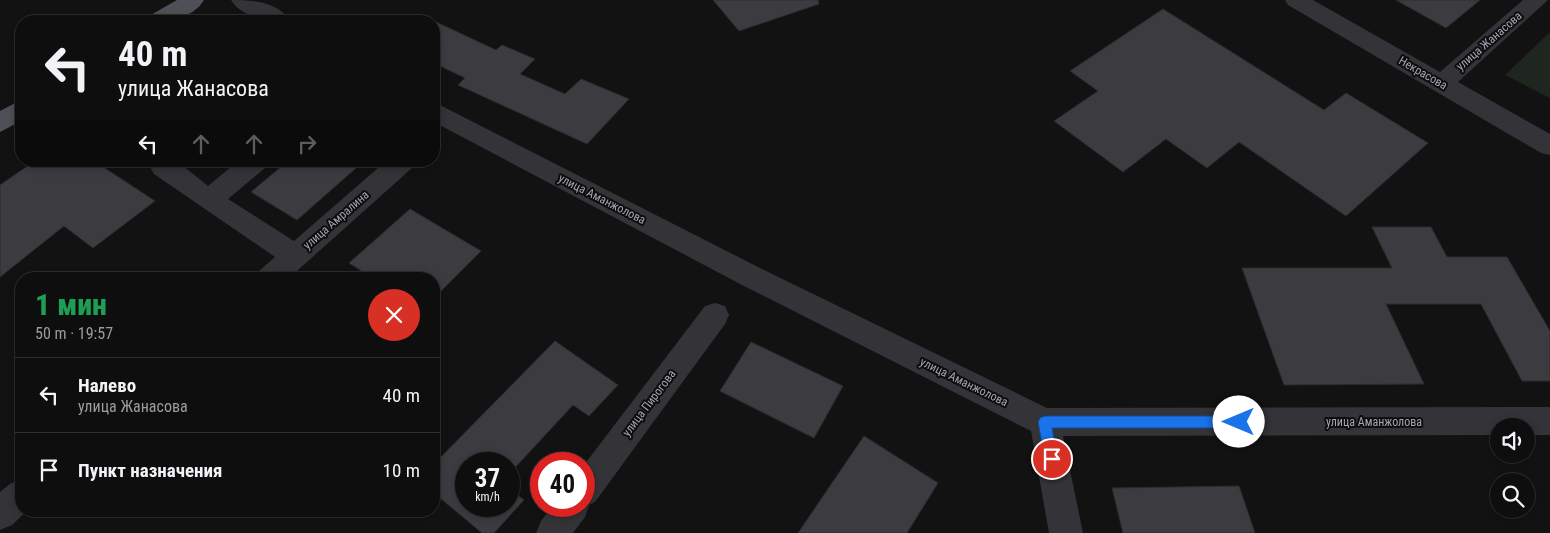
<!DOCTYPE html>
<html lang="ru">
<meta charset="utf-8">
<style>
body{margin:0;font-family:"Roboto Condensed",sans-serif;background:#1c1c1c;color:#f1f3f6;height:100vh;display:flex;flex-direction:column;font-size:19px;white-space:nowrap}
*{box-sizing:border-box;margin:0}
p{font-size:16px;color:#9b9c9e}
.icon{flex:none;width:28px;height:28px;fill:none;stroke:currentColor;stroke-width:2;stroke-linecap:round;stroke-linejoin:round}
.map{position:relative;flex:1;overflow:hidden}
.details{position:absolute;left:15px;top:272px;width:425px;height:245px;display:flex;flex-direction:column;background:#0e0e0e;border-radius:20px;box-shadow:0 2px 8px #0003,0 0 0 1px #2e2e2e}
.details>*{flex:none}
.top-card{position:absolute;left:15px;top:15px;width:425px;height:152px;border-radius:20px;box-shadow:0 2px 8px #0003,0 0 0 1px #2e2e2e;background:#0e0e0e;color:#f1f3f6;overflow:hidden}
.controls{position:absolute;left:1490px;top:418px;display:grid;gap:10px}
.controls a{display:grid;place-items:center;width:45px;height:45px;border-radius:50%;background:#0e0e0e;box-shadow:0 2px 8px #0003,0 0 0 1px #2e2e2e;font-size:25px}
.speed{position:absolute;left:455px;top:452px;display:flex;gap:10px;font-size:25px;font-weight:700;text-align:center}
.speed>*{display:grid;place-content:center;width:65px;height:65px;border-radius:50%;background:#0e0e0e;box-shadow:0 2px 8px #0003,0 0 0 1px #2e2e2e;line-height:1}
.speed small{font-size:12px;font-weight:400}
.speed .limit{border:8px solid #d22;background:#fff;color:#111}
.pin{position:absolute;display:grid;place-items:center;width:42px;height:42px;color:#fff;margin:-21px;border:2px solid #fff;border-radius:50%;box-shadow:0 1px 5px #0007}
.me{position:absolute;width:55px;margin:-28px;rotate:270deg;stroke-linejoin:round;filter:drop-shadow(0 0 4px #0008)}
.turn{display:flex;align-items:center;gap:18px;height:105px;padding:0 20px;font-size:22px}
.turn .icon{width:65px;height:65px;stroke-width:2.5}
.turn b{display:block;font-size:35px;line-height:42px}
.lanes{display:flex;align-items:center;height:48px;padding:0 20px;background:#0003;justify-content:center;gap:25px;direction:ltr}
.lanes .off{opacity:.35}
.round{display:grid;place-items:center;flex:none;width:52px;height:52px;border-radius:26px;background:#1c1c1c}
.headline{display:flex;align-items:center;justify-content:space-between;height:85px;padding:0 20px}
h1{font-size:30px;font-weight:800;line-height:38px;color:#1e9e55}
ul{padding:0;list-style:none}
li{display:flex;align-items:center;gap:15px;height:75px;padding:0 20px;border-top:1px solid #2e2e2e}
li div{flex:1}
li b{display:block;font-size:19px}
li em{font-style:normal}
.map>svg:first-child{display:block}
</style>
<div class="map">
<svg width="1550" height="533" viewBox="0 0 1550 533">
<rect width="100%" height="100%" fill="#121213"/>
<path fill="#1e261f" d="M1550,32V98L1505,75Z"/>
<path fill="#3c3c40" stroke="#2c2c2f" d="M713,0H818L819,4L739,31Z
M1396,0H1480L1446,28Z
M1163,9L1324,110L1346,93L1428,143L1346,216L1239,142L1207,168L1166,139L1123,172L1054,121L1098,91L1070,71Z
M434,21L496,50L502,45L535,59L520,74L565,94L581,79L629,99L587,144L458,85L465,78L434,63Z
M35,161H94L155,201L93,248L64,226L0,277V185Z
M288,161H364L297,220L251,192Z
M410,209L481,251L434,298V279H374L349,263Z
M1372,227H1431L1447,257H1507L1550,331V381H1522L1481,304H1386L1424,384L1284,385L1242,268H1392Z
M555,341L618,385L589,416L573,405L509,474V464H466V506H509V488L524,500L494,533H482L434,493V464Z
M751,342L843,386L814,438L720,391Z
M864,436L938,483L907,533H798Z
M1239,486L1255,533H1123L1112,488Z"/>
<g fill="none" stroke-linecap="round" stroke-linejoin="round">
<path fill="#333338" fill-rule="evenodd" d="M231,0C252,0 278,1 290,21C270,22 243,19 231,0Z
M1285,0H1313L1440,72L1523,0H1548L1458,82L1550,134V155L1541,153L1288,5Z
M434,102L762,269L1047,408L1550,407V435H1526V426H1499V435L1063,436L1083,533H1049L1031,431L742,285L434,122Z
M151,161H177L208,186L238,161H268L265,168L228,199L294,241L386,161H415L412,168L288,279H255L259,271L275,257L154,174L150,167Z
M715,303L725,306L729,315L725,324L595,502L589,505L585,517L573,533H536L541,521L553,506H584V465L705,306Z
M21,479V511H27L12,525L0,530V492L10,484Z"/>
<path fill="#4e5057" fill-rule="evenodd" d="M177,0H204C192,20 167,21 146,21L149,16Z
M21,100V121L0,132V111Z"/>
</g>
<path fill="#1a73e8" stroke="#114b97" d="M1045,416H1239L1244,418L1245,422L1244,426L1239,428H1052L1058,459L1056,464L1052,465L1047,464L1045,459L1038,422L1040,418Z"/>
<g text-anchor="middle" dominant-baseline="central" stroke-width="4" stroke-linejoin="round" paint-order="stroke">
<g font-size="12" fill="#a3a6b4" stroke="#0d0d0e">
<text transform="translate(1489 41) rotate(-41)">улица Жанасова</text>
<text transform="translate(1423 73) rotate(30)">Некрасова</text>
<text transform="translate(602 199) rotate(27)">улица Аманжолова</text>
<text transform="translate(336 220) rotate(-41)">улица Амралина</text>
<text transform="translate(964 382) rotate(26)">улица Аманжолова</text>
<text transform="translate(649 403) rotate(-53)">улица Пирогова</text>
<text x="1374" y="422">улица Аманжолова</text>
</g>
</g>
</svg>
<div class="controls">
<a><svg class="icon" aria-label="sound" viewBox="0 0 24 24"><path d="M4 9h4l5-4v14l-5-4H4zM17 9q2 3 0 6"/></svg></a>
<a><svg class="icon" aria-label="search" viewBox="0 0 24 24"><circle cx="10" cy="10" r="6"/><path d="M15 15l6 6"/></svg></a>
</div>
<div class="speed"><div>37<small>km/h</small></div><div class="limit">40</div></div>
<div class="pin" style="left:1052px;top:459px;background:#d93025"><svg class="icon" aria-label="arrive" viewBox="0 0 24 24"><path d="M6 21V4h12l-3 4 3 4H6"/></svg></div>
<svg class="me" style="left:1239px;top:422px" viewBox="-20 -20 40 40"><circle r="19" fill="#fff"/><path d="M0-13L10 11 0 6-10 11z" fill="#1a73e8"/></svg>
<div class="top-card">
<div class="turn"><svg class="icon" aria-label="left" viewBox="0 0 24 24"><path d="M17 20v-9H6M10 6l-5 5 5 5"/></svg><div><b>40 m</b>улица Жанасова</div></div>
<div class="lanes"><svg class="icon" aria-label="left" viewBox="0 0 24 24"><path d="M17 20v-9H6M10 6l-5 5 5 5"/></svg><svg class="icon off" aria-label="ahead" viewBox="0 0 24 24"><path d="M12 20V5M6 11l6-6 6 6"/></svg><svg class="icon off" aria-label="ahead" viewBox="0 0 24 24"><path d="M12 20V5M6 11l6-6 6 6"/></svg><svg class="icon off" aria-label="right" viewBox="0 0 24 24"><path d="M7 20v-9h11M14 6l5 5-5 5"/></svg></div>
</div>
<section class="details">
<div class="headline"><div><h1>1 мин</h1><p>50 m · 19:57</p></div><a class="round" style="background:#d93025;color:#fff"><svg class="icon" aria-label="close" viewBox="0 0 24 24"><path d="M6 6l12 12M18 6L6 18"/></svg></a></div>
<ul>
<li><svg class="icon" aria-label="left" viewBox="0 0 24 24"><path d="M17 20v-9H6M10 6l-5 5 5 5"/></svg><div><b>Налево</b><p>улица Жанасова</p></div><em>40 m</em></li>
<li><svg class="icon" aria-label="arrive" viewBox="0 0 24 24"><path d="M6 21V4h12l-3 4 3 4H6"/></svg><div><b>Пункт назначения</b></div><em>10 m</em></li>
</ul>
</section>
</div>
